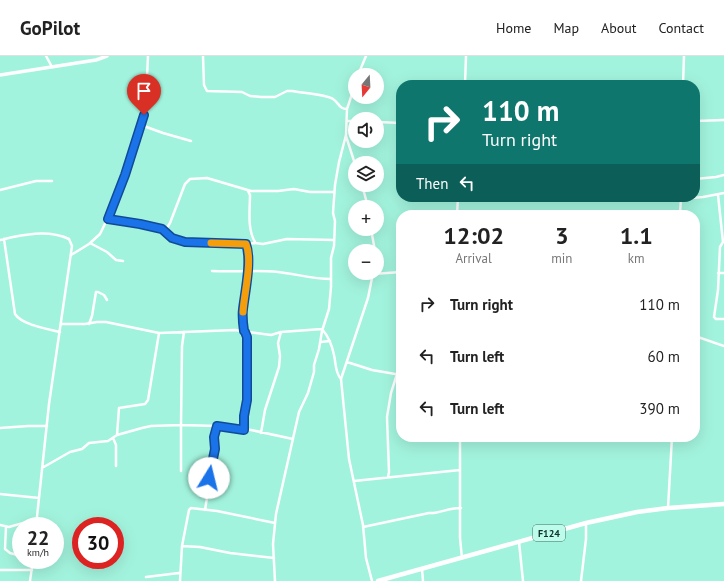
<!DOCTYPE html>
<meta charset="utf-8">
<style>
body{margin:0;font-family:"PT Sans",sans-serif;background:#f6f6f6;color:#222;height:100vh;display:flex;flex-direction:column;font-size:15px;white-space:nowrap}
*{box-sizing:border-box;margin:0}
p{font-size:13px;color:#767676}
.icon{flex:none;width:22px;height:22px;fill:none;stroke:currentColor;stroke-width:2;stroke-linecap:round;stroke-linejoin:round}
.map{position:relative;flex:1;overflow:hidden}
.details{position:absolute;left:396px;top:154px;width:304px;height:232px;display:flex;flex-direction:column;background:#fff;border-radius:16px;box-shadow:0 4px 16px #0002}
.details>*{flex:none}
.hud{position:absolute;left:396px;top:24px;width:304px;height:122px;border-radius:16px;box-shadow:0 4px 16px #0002;background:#0f766e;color:#fff;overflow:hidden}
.needle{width:26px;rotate:198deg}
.fabs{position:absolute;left:348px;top:12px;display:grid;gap:8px}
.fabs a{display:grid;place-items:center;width:36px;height:36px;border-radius:50%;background:#fff;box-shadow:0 4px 16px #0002;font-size:20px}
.speed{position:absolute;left:12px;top:461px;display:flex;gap:8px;font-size:20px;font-weight:700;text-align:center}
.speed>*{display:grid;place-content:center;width:52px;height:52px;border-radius:50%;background:#fff;box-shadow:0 4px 16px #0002;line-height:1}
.speed small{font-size:10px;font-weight:400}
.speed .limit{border:6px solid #d22;background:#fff;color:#111}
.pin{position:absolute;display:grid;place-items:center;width:34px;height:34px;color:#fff;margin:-41px -17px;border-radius:50% 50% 50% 0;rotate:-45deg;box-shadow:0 0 4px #0007}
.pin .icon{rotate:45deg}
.me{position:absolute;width:44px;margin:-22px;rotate:9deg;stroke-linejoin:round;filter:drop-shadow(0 0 3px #0008)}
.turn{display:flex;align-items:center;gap:14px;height:84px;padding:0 20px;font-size:18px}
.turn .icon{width:52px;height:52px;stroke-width:2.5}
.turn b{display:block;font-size:28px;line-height:34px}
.then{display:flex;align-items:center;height:38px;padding:0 20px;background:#0003;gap:8px;font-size:15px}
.eta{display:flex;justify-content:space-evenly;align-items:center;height:68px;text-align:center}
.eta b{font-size:24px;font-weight:800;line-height:28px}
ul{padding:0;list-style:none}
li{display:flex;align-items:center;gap:12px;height:52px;padding:0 20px}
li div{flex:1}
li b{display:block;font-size:15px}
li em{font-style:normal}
header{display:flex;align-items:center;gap:24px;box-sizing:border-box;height:56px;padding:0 20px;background:#fff;border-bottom:1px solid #e0e0e0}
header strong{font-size:19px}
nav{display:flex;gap:22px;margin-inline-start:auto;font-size:14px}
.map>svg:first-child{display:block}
</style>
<header>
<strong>GoPilot</strong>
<nav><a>Home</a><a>Map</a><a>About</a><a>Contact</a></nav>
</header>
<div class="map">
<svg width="724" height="525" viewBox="0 0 724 525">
<rect width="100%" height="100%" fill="#a2f3dd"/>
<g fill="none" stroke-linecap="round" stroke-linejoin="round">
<path stroke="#fff" stroke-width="2.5" d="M46,0L52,11
M203,0L204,29L207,35L242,36L250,40L261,41H275L287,35H292C302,37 326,38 333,43C339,47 339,53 347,53
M358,19L366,0
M465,29L466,0
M683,29L684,0
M347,65H355
M695,65L724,64
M377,66L401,67
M141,69L163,77L191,85
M346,80L355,108
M695,123L716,121L724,119
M362,129L368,151
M0,134L36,125H52
M248,135L250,139C250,153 247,173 255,186
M718,139L723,186L720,191L718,234L714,261L716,263H724
M681,143L703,141L724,137
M457,159L458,141
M680,159L681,141
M108,163L140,168L162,173L175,183L193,187L243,188L255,187L263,188L287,183L334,184
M371,173L375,195
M165,175L170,167L185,128L190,123L207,122L251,135H278L294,133L310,136H334
M4,183L15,258C22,269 48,273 60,276
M0,184C22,179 47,173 69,183L72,190L49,348L36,470
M90,187L107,196L116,204L123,205
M71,199L89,188L100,178L116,145L143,59L146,43L148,0
M212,215C234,216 256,214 278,216C296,218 313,223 331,223
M718,217H724
M373,218L401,216
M61,268H85L97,266H106L159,277L148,344L145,348L119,352L117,379
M89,268L92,260L96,236H98L104,239L107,244
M244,275C243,257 246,240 247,222C248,211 246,198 250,188
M184,276L182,290L181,369L217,370L251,374L293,383
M159,277L235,274L271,279L281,276L322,273C329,281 332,289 334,299C336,307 335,317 341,323
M695,280L724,290
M321,286L330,285
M347,306L372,314L401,319
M0,372L28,370H47
M243,374L244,360L247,344V281L245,276
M261,377L265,354L279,311L280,300L278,287L281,276
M460,381V482L462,502
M113,382L116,389V410
M42,412L70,396L82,393L89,387L108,385L117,379L142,372L151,370L181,369V415
M388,421L389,416L387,361L391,337L397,318
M354,425L460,414
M0,438L39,442
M668,452L672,381
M205,454L215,393L214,381L217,370
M0,469L9,471L37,463
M6,471L5,493L10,497L21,500
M363,471L429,457C440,458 449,451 461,452
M519,486L523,525
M182,490L189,454L191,452L217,455L275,467
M422,513L423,525
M0,514H32
M146,521L179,517
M30,525L33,504
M180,525L182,490L200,491L230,497L274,502
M275,525L273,488L276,458L299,356L308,337L314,316V309L319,293L322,275L329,253L331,231V202L334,190L335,165L333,157L335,129L339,106L346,79L347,53L355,29
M372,525L366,502L363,469L349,403L341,323L368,242L373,217
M581,525L586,483V468"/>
<path stroke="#fff" stroke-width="3.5" d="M0,19L96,4L107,0"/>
<path stroke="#fff" stroke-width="4.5" d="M378,525L586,467L637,456L668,452L724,448"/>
</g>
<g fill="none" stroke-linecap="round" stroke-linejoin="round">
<defs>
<path id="route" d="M144,59L125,119L108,163L140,168L162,173L172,182L185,186L246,188C252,204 245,236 243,253C242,261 243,268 244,275L245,276L247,281V344L244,360V374L217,370L214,381L215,393L209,422"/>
</defs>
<use href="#route" stroke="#114b97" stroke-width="10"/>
<use href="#route" stroke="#1a73e8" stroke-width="7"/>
<path stroke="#f59e0b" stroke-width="7" d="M211,187L246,188C253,205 244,237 243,256"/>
</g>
<g text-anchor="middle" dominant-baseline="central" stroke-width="3" stroke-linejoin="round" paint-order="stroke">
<rect fill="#bdfcea" stroke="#456f64" stroke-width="1" x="533" y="469" width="32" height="16" rx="3"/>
<g font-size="10" font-weight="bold" fill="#11332b">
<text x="549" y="477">F124</text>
</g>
</g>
</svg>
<div class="fabs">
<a><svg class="needle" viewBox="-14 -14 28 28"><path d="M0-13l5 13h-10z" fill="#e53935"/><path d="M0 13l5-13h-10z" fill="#767676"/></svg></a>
<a><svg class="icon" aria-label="sound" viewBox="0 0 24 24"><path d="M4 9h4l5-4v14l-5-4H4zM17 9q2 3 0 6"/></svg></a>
<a><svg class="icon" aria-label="layers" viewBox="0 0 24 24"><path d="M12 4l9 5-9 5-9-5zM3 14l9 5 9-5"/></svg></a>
<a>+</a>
<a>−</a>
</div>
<div class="speed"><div>22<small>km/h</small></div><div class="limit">30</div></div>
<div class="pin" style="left:144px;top:59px;background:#d93025"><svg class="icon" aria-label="arrive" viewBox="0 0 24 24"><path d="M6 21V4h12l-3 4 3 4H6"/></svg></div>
<svg class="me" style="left:209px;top:422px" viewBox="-20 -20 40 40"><circle r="19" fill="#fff"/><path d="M0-13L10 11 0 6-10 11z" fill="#1a73e8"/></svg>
<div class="hud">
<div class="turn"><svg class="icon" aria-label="right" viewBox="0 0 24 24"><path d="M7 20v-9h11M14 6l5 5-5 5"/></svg><div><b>110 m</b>Turn right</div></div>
<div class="then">Then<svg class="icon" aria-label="left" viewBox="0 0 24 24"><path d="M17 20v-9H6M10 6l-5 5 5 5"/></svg></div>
</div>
<section class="details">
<div class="eta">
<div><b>12:02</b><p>Arrival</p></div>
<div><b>3</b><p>min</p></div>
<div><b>1.1</b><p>km</p></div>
</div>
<ul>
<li><svg class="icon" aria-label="right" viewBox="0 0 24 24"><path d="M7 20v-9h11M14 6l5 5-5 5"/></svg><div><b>Turn right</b></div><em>110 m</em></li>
<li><svg class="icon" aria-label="left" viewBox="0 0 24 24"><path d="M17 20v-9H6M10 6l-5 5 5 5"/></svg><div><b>Turn left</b></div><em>60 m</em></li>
<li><svg class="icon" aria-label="left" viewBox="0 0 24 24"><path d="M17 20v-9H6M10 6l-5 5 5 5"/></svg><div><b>Turn left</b></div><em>390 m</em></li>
</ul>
</section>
</div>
